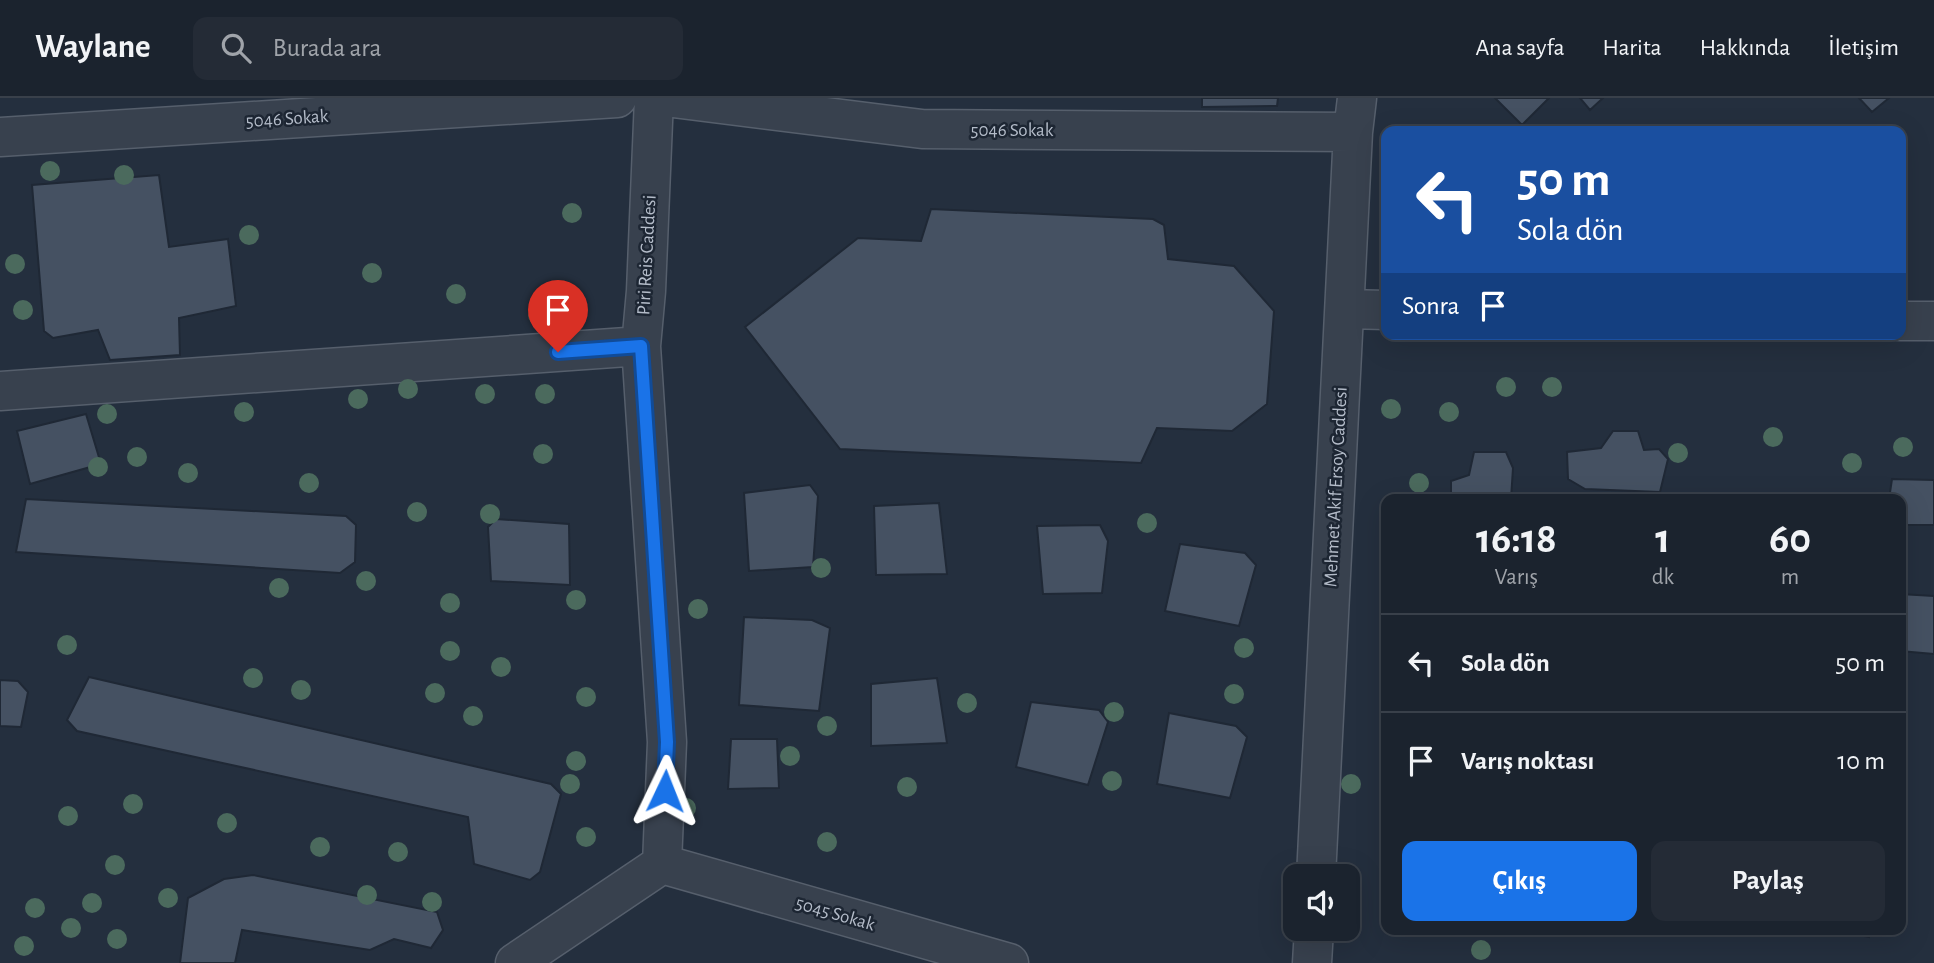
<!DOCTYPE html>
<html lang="tr">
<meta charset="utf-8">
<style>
body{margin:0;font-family:"Alegreya Sans",sans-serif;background:#242b36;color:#f1f3f6;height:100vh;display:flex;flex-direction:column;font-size:26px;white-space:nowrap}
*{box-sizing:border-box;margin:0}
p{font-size:23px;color:#a0a4aa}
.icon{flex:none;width:38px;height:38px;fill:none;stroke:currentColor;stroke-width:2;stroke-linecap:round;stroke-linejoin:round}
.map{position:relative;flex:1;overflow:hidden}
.details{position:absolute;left:1381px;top:396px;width:525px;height:441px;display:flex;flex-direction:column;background:#1b232e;border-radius:14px;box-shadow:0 7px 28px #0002,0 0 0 2px #39404a}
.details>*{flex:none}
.banner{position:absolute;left:1381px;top:28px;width:525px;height:214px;border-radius:14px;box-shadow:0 7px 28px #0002,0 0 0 2px #39404a;background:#1a4fa0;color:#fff;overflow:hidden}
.tools{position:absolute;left:1283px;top:766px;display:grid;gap:14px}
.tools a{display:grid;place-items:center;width:77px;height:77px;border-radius:14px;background:#1b232e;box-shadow:0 7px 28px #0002,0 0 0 2px #39404a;font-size:35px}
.pin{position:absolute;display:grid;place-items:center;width:60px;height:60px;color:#fff;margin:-72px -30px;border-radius:50% 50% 50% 0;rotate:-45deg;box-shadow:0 0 7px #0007}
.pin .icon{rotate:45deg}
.me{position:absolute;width:77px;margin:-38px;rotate:2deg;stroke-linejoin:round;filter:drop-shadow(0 0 5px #0008)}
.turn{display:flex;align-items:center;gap:24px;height:147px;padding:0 21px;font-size:32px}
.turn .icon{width:91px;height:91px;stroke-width:2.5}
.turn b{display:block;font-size:49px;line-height:60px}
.then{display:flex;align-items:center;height:66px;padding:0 21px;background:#0003;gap:14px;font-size:26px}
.eta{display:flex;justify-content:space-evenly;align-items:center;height:119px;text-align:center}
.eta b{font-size:42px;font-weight:700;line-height:49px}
.button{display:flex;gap:14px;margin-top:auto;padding:14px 21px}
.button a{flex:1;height:80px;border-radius:14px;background:#1a73e8;color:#fff;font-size:28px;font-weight:700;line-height:80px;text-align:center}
.button a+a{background:#242b36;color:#f1f3f6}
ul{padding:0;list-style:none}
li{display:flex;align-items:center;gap:21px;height:98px;padding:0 21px;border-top:2px solid #39404a}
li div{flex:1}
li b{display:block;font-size:26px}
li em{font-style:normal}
header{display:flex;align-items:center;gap:42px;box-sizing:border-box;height:98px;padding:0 35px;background:#1b232e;border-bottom:2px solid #39404a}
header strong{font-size:33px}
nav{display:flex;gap:38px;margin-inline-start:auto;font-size:24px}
.search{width:490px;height:63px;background:#242b36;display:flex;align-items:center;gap:18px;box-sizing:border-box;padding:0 24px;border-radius:14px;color:#a0a4aa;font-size:26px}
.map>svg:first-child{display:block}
</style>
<header>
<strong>Waylane</strong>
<div class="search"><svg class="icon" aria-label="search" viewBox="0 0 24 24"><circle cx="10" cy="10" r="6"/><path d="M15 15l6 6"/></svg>Burada ara</div>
<nav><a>Ana sayfa</a><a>Harita</a><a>Hakkında</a><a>İletişim</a></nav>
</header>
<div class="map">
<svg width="1934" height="865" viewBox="0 0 1934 865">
<rect width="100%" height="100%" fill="#242f3e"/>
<path fill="#455162" stroke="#1f2835" stroke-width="2" d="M1202,0H1278L1277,8L1202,9Z
M1495,0H1549L1522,27Z
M1580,0H1603L1590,12Z
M1859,0H1889L1872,14Z
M159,77L169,149L228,141L236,208L179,220L180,257L110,262L98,232L53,240L44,233L32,87Z
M931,111L1153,121L1164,127L1168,161L1234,168L1274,213L1267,306L1232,333L1157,330L1141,365L840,351L745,229L858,140L921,143Z
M86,316L101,366L30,386L17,333Z
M1613,333H1638L1644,352L1659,351L1668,361L1660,394L1585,391L1568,381L1567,354L1601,350Z
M1474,354H1506L1513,370L1511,401H1451V383L1469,377Z
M1892,381L1934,382V427H1900V401H1889Z
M810,387L818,398L813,469L749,473L744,395Z
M26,401L346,418L356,427L355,464L340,475L16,454Z
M939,405L947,476L876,477L874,408Z
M496,421L569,426L570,487L491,483L488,429Z
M1100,427L1108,443L1102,495L1043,496L1037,428Z
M1180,446L1245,455L1256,467L1239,528L1165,513Z
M1900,496L1934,498V556L1900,553Z
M744,519L812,522L830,530L819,613L739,607Z
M89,579L551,686L561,696L540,774L530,782L474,766L468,719L77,633L67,622Z
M937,580L947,645L871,648V586Z
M0,582L18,583L28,594L21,629L0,628Z
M1031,604L1099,612L1108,624L1088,687L1016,669Z
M1169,615L1236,628L1247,639L1230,700L1157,686Z
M731,641H777L779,690L728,691Z
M253,777L437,814L443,832L431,850L394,841L370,852L242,832L235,865H180L188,800L224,781Z
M1699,831H1748L1747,835Z
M1831,831H1871L1869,839Z"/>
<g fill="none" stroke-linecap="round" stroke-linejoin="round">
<defs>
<path id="minor" d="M673,0L922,31L1353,34
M0,39L617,0
M1345,211L1386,212
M1900,223H1934
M0,293L641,248
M662,766L1009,865
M1316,779L1353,34L1357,0
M515,865L662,766L667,644L641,248L646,193L654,0
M1312,865L1314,831"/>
</defs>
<use href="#minor" stroke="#565f6c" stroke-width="41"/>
<use href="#minor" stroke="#38414e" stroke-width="38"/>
</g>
<g fill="#4b6a5d">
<circle cx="50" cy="73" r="10"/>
<circle cx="124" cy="77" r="10"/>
<circle cx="572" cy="115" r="10"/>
<circle cx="249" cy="137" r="10"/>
<circle cx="15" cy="166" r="10"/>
<circle cx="372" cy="175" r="10"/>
<circle cx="456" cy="196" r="10"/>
<circle cx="23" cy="212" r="10"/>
<circle cx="538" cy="217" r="10"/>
<circle cx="1506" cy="289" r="10"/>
<circle cx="1552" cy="289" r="10"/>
<circle cx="408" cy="291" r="10"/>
<circle cx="485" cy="296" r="10"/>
<circle cx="545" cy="296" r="10"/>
<circle cx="358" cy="301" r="10"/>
<circle cx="1391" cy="311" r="10"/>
<circle cx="244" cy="314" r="10"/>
<circle cx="1449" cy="314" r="10"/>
<circle cx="107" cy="316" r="10"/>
<circle cx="1773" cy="339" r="10"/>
<circle cx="1903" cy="349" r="10"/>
<circle cx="1678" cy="355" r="10"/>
<circle cx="543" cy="356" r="10"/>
<circle cx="137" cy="359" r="10"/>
<circle cx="1852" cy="365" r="10"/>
<circle cx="98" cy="369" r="10"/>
<circle cx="188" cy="375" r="10"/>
<circle cx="309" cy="385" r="10"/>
<circle cx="1419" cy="385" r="10"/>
<circle cx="417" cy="414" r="10"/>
<circle cx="490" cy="416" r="10"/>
<circle cx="1147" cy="425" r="10"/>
<circle cx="821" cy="470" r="10"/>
<circle cx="366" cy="483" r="10"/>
<circle cx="279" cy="490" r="10"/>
<circle cx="576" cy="502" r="10"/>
<circle cx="450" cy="505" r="10"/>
<circle cx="698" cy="511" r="10"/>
<circle cx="67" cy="547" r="10"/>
<circle cx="1244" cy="550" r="10"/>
<circle cx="450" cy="553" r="10"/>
<circle cx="501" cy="569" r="10"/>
<circle cx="253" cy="580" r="10"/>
<circle cx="301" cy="592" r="10"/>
<circle cx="435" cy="595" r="10"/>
<circle cx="1234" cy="596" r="10"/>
<circle cx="586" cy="599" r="10"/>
<circle cx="967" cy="605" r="10"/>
<circle cx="1114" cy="614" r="10"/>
<circle cx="473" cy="618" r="10"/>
<circle cx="827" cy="628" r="10"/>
<circle cx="790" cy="658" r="10"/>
<circle cx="576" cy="663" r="10"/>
<circle cx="1112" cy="683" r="10"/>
<circle cx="570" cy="686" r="10"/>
<circle cx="1351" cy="686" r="10"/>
<circle cx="907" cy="689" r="10"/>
<circle cx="133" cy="706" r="10"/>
<circle cx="686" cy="710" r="10"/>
<circle cx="68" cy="718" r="10"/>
<circle cx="227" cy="725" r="10"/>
<circle cx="586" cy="739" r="10"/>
<circle cx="827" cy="744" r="10"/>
<circle cx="320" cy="749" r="10"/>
<circle cx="398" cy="754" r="10"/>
<circle cx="115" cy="767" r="10"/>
<circle cx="367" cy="797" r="10"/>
<circle cx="168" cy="800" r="10"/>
<circle cx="432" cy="804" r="10"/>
<circle cx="92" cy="805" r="10"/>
<circle cx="35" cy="810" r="10"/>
<circle cx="71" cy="830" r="10"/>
<circle cx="117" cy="841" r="10"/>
<circle cx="24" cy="848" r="10"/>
<circle cx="1481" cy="852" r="10"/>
</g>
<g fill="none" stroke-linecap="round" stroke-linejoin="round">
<defs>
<path id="route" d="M558,254L641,248L667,644L665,693"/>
</defs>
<use href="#route" stroke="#114b97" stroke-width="18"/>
<use href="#route" stroke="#1a73e8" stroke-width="12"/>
</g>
<g text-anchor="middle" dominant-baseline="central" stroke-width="5" stroke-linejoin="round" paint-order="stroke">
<g font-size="19" fill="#b4bcc9" stroke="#1d2633">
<text transform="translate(287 21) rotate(-4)">5046 Sokak</text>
<text x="1012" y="32">5046 Sokak</text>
<text transform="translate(647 157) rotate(-87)">Piri Reis Caddesi</text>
<text transform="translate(1336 389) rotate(-87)">Mehmet Akif Ersoy Caddesi</text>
<text transform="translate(835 816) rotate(16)">5045 Sokak</text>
</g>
</g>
</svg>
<div class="tools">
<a><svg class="icon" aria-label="sound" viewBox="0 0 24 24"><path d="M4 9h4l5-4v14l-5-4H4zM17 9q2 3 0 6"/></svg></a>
</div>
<div class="pin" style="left:558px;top:254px;background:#d93025"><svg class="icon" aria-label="arrive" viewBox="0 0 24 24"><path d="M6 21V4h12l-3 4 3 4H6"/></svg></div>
<svg class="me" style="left:665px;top:693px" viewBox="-20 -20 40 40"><path d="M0-17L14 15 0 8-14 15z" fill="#1a73e8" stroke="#fff" stroke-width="4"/></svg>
<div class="banner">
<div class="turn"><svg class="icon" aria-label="left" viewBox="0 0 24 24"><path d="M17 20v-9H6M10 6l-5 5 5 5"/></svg><div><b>50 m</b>Sola dön</div></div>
<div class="then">Sonra<svg class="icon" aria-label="arrive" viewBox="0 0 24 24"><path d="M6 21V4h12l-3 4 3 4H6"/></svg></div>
</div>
<section class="details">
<div class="eta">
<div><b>16:18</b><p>Varış</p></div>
<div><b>1</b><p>dk</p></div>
<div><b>60</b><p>m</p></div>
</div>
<ul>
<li><svg class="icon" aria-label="left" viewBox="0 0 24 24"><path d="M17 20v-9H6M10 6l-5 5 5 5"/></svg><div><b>Sola dön</b></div><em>50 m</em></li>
<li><svg class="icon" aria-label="arrive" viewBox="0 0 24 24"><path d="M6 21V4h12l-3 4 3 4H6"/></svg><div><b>Varış noktası</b></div><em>10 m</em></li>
</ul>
<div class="button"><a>Çıkış</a><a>Paylaş</a></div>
</section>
</div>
